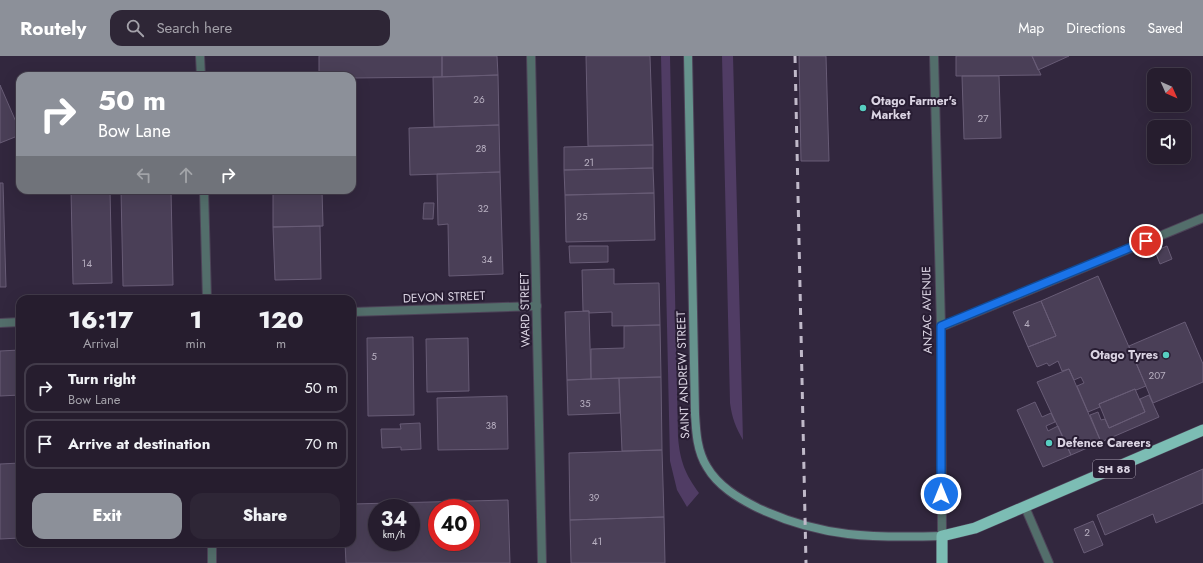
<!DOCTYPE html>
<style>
body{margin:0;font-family:Jost,sans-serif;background:#2e2636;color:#f1f3f6;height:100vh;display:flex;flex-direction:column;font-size:15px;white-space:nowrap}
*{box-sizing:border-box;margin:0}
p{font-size:13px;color:#a4a2aa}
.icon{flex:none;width:22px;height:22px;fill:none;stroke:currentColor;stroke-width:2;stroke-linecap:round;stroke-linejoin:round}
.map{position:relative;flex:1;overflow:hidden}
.details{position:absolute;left:16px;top:239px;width:340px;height:252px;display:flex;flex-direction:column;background:#261d2e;border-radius:12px;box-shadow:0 4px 16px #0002,0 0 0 1px #423b4a}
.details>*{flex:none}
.banner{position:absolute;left:16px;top:16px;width:340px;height:122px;border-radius:12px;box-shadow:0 4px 16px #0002,0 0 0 1px #423b4a;background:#8c9099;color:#fff;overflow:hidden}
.needle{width:26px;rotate:135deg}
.buttons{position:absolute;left:1147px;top:12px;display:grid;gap:8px}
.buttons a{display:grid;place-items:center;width:44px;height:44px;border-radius:8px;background:#261d2e;box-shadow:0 4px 16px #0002,0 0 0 1px #423b4a;font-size:20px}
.speed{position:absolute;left:368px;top:443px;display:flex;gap:8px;font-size:20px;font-weight:700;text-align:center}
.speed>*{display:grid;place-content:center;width:52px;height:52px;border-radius:50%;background:#261d2e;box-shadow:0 4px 16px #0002,0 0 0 1px #423b4a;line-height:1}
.speed small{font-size:10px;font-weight:400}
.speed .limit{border:6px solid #d22;background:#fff;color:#111}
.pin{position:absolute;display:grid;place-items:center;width:34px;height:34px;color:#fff;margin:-17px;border:2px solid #fff;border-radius:50%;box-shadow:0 1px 4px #0007}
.me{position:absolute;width:44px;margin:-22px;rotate:0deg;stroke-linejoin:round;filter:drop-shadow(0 0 3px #0008)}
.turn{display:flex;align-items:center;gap:14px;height:84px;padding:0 16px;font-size:18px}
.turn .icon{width:52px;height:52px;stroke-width:2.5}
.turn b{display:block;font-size:28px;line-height:34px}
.lanes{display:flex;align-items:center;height:38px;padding:0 16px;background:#0003;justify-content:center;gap:20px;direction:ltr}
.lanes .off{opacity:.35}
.eta{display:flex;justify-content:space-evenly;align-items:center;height:68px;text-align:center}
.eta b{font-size:24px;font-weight:800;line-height:28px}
.primary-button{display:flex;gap:8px;margin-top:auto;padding:8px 16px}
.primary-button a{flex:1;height:46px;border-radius:12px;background:#8c9099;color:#fff;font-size:16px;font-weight:800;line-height:46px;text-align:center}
.primary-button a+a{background:#2e2636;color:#f1f3f6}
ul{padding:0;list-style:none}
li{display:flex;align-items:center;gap:12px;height:50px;margin:0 8px 6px;padding:0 8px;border:2px solid #423b4a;border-radius:12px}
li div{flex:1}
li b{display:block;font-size:15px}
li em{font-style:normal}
header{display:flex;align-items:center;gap:24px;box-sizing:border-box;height:56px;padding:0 20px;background:#8c9099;color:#fff}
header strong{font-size:19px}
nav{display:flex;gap:22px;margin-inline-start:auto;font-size:14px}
.search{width:280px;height:36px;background:#2e2636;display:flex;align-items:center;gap:10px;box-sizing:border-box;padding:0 14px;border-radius:12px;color:#a4a2aa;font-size:15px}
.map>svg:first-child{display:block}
</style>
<header>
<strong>Routely</strong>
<div class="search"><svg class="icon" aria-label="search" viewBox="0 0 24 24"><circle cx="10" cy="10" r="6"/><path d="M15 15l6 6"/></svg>Search here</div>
<nav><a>Map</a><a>Directions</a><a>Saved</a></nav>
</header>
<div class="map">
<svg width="1203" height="507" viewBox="0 0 1203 507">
<rect width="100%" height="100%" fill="#32273e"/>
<path fill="#503c64" d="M661,0H670L678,381C680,405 685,418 699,437L687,451L677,434L670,405Z
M722,0H733L743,384C736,372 732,362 730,347Z"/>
<path fill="#4a3f57" stroke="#685c76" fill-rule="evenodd" d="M319,0H442V21L352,22V20H319Z
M442,0H497L498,19L442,21Z
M586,0H650L653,89L588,90Z
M799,0H826L829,105H801Z
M956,0H1032L1041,19L956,20Z
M1032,0H1069L1038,14Z
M498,19L499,69L434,71L433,21Z
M962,20H999L1001,82L964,83Z
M0,29L20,75V79L0,87Z
M499,69L500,116L410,119L409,72Z
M653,89V112L564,114V91Z
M653,112L654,137L565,139L564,114Z
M500,116L503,218L449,220L448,168L438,169L437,118Z
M0,127H3L6,231H0Z
M71,134H110L112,227L73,228Z
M121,134H171L173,229L123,230Z
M273,134H322L323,170L273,171Z
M654,137L655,184L566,186L565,139Z
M424,147H434L433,163H423Z
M320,170L321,223L275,224L273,171Z
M569,190H608V206L570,207Z
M1167,190L1172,203L1160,208L1155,195Z
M614,213V228L659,227L660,269L612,270V256L589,257V255H583L582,214Z
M1098,220L1146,330L1136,334L1135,333L1099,348L1100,351L1088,356L1077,330L1084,327L1081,321L1074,324L1069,313L1062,315L1058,305L1049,310L1047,307L1037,311L1028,291L1056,280L1041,245Z
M1041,245L1056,280L1028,291L1013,256Z
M589,255L591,323L567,324L565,256Z
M1185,266L1203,308V326L1153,347L1129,290Z
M660,269L661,321L591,323V293L624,292V270Z
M413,281L414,359L368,360L367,282Z
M468,282L469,335L427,336L426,283Z
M20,294V339L0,340V295Z
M1069,313L1101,386L1071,399L1037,326Z
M661,321L662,394L622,395L619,322Z
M619,322L620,357L568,359L567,324Z
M1135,333L1145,356L1109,372L1099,348Z
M1149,339L1159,361L1101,386L1090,359L1098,356L1101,364L1105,363L1109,372L1145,356L1140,343Z
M507,340L508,393L438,394L437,342Z
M1035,346L1042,361L1051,357L1055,366L1046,370L1048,375L1058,370L1071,399L1043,411L1017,354Z
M420,367L421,393L401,394V391L382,392L381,373H401L400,368Z
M662,394L664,461L570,464L569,397Z
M20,407V482L0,483V408Z
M1203,413V447L1156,467L1153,458L1105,479L1097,459Z
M508,444L510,507H346L345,487H352V448ZM377,452H411V486H377ZM437,452H471V486H437Z
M664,461L665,507H571L570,464Z
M1093,465L1103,489L1084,497L1074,473Z"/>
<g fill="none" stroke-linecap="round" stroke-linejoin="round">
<defs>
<path id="minor" d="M200,0L201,20
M204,134L207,243
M352,256L537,250
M0,267L20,266
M941,271L1203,162
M1025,451L1049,507
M212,487V507"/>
<path id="tertiary" d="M531,0L542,507
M934,0L941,271L942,480"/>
<path id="secondary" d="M688,0L695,358C696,376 697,395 707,411C718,430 738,442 758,452C822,482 873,482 942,480"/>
<path id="trunk" d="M942,507V480L975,472L1203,374"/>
</defs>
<use href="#minor" stroke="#4d4358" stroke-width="10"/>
<use href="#tertiary" stroke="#4d4358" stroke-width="10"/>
<use href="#secondary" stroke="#4d4358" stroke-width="10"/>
<use href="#trunk" stroke="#4d4358" stroke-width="12"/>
<use href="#minor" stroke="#536e6b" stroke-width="8"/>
<use href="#tertiary" stroke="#536e6b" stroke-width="8"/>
<use href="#secondary" stroke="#66938d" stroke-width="8"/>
<use href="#trunk" stroke="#7cbdb4" stroke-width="11"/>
<path stroke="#c0b9c9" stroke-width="3" stroke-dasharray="7 7" stroke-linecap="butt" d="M795,0L806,507"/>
</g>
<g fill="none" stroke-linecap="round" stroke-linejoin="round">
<defs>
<path id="route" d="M941,438V270L1146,185"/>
</defs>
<use href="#route" stroke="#114b97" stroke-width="10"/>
<use href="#route" stroke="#1a73e8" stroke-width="7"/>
</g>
<g fill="#57cec1" stroke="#281d33" stroke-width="1.5">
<circle cx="863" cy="52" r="4"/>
<circle cx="1166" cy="299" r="4"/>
<circle cx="1049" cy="387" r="4"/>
</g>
<g text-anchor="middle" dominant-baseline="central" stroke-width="4" stroke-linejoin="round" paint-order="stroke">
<g font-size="10" fill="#b7afc0">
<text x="479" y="43">26</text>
<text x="983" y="62">27</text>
<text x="481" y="92">28</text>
<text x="589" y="106">21</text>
<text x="483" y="152">32</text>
<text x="582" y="160">25</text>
<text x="487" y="203">34</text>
<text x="87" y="207">14</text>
<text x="1027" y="267">4</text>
<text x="374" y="300">5</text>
<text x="1157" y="319">207</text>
<text x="585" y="347">35</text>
<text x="491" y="369">38</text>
<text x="594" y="441">39</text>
<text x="1087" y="476">2</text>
<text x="597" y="485">41</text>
</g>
<rect fill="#281d33" stroke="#a59dae" stroke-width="1" x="1093" y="404" width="42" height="18" rx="3"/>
<g font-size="11" font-weight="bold" fill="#dbd4e3">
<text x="1114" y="413">SH 88</text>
</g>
<g font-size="12" font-weight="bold" fill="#dbd4e3" stroke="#281d33" text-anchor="start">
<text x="871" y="45">Otago Farmer's<tspan x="871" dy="14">Market</tspan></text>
<text x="1158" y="299" text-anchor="end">Otago Tyres</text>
<text x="1057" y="387">Defence Careers</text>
</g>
<g font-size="12" fill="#dbd4e3" stroke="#281d33">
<text transform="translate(444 241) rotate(-2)">DEVON STREET</text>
<text transform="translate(525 254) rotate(-91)">WARD STREET</text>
<text transform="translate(927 254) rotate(-91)">ANZAC AVENUE</text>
<text transform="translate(683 319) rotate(-92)">SAINT ANDREW STREET</text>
</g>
</g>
</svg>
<div class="buttons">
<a><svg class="needle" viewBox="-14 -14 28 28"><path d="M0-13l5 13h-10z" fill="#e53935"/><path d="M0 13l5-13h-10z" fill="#a4a2aa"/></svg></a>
<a><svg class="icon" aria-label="sound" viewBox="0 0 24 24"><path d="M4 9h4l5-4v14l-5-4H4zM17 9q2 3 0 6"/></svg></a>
</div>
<div class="speed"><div>34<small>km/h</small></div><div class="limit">40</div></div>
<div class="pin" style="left:1146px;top:185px;background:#d93025"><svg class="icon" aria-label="arrive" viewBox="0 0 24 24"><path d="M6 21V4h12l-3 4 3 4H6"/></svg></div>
<svg class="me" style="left:941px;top:438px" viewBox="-20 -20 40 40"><circle r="17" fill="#1a73e8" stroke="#fff" stroke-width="3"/><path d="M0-11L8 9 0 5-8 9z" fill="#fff"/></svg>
<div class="banner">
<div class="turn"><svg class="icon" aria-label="right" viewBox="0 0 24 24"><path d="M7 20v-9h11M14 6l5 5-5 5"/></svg><div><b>50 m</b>Bow Lane</div></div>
<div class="lanes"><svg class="icon off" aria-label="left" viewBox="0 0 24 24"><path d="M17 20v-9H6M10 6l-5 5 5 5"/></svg><svg class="icon off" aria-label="ahead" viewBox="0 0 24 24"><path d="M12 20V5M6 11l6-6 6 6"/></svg><svg class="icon" aria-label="right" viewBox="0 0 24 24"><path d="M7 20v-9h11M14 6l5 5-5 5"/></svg></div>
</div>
<section class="details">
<div class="eta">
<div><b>16:17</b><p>Arrival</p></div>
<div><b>1</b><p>min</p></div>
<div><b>120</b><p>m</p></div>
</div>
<ul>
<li><svg class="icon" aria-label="right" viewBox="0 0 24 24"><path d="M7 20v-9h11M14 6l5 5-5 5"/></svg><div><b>Turn right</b><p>Bow Lane</p></div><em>50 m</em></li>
<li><svg class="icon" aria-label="arrive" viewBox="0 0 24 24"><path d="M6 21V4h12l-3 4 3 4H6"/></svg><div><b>Arrive at destination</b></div><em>70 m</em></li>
</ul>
<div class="primary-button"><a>Exit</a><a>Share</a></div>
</section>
</div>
